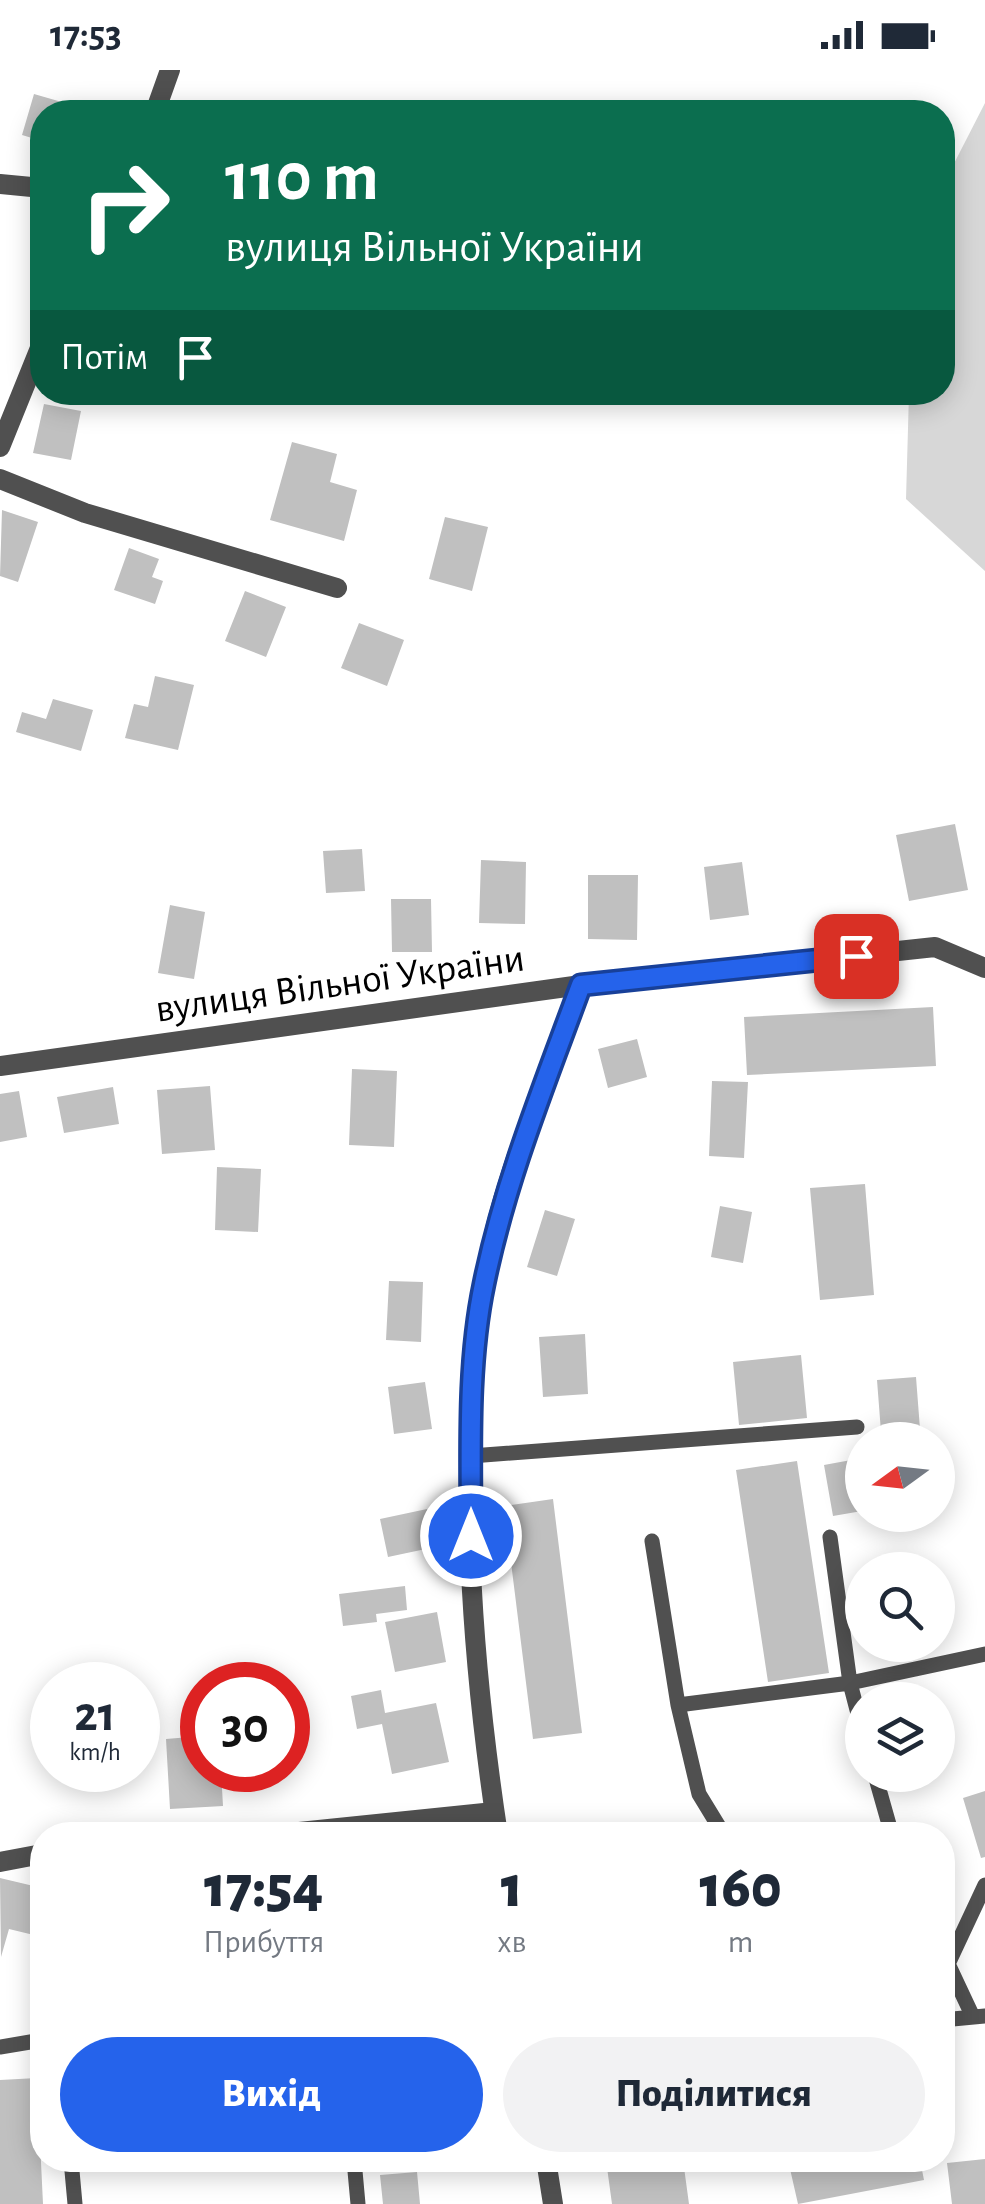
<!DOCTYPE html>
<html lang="uk">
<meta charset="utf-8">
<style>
body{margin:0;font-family:"Alegreya Sans",sans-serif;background:#f2f2f3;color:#1f2937;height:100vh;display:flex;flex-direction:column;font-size:38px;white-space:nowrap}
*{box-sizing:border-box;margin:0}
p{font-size:32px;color:#747a83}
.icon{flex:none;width:55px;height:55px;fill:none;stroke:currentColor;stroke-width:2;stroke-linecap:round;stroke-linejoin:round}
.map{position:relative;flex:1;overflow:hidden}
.sheet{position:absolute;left:30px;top:1752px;width:925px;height:350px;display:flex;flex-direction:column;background:#fff;border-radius:40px;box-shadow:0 5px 25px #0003}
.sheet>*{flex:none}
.guide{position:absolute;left:30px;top:30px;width:925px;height:305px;border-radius:40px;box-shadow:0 5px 25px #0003;background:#0b6e4f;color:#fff;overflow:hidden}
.needle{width:65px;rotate:255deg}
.controls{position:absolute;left:845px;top:1352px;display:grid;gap:20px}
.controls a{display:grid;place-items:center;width:110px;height:110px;border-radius:50%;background:#fff;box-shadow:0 5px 25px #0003;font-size:50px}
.speed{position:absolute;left:30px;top:1592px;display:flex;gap:20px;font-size:50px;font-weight:700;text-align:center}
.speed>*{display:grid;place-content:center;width:130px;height:130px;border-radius:50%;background:#fff;box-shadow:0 5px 25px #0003;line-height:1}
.speed small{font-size:25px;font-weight:400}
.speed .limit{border:15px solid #d22;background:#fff;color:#111}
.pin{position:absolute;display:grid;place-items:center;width:85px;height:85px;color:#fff;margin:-42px;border-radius:20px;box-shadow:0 5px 15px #0006}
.me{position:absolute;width:110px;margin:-55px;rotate:0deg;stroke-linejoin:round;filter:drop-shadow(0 0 8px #0008)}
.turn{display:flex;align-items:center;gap:35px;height:210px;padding:0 30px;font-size:45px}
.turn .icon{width:130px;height:130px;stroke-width:2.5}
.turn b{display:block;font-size:70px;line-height:85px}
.then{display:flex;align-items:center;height:95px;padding:0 30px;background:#0003;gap:20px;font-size:38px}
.eta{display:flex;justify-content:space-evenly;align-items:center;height:170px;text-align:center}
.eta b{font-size:60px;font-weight:800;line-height:70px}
.cta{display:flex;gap:20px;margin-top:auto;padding:20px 30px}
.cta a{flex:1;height:115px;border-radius:60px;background:#2563eb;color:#fff;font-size:40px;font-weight:800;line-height:115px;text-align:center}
.cta a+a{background:#f2f2f3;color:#1f2937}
.status{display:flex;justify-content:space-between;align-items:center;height:70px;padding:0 50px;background:#fff;direction:ltr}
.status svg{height:28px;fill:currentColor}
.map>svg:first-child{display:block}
</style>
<div class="status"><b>17:53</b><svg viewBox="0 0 49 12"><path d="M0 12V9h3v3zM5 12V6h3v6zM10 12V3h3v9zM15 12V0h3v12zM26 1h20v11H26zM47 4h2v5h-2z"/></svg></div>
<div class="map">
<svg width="985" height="2134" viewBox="0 0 985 2134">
<rect width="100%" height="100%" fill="#fff"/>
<path fill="#d7d7d7" d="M985,33V501L906,429L909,323L942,322L943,115Z"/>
<path fill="#c0c0c0" d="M34,24L79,37L77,42H42V71L22,65Z
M44,334L81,341L71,390L33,383Z
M292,372L337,384L330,412L357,420L344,471L270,450Z
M2,440L38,452L18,512L0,506Z
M445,447L488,457L472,521L429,509Z
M129,478L159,489L152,507L163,511L155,534L114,520Z
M245,521L286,537L266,587L225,571Z
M359,553L404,570L387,616L341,598Z
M155,606L194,615L178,680L125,668L134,634L148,637Z
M53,629L93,640L81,681L16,662L22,642L46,649Z
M955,754L968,820L909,831L896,765Z
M362,779L365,821L326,823L323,781Z
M481,790L526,792L525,854L479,853Z
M742,792L749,845L710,850L704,797Z
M588,805H638L637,870L588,869Z
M391,829H431L432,882H392Z
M170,835L205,842L194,909L158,903Z
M933,937L936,996L747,1005L744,947Z
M637,969L647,1007L608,1018L598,979Z
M352,999L397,1001L394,1077L349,1075Z
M712,1011L748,1012L744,1088L709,1086Z
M210,1016L215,1080L162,1084L157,1020Z
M113,1017L119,1054L64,1063L57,1027Z
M19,1021L27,1067L0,1072V1024Z
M217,1097L261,1099L258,1162L215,1160Z
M865,1114L874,1225L820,1230L810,1118Z
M720,1136L752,1142L743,1193L711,1187Z
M545,1140L575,1149L557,1206L527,1197Z
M389,1211L423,1212L421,1272L386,1270Z
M585,1264L588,1324L543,1327L539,1267Z
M801,1285L807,1348L739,1355L733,1292Z
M916,1307L920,1359L881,1362L877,1310Z
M425,1312L432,1359L394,1364L388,1317Z
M941,1374L950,1425L938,1428V1375Z
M862,1388V1441L833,1446L824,1395Z
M797,1391L829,1603L768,1612L736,1400Z
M553,1429L582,1663L533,1669L504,1436Z
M427,1439L435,1477L388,1487L380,1449Z
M405,1516L407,1540L376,1544L377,1552L343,1556L339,1524Z
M437,1542L446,1592L395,1602L385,1552Z
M381,1620L385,1643L436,1633L449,1692L392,1704L382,1654L357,1659L351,1626Z
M202,1666V1700H221L223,1736L170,1739L166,1669Z
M985,1721V1787L981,1788L963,1728Z
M0,1808L42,1818V1867L9,1859L1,1887Z
M37,2008L43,2134H0V2010Z
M985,2089V2134H952L947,2093Z
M606,2090H683L689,2134H612Z
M788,2090H920L924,2110L798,2134Z
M417,2102L420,2134H383L380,2105Z"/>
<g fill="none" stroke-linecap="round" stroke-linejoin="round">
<path stroke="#505050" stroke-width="15" d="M471,1386L857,1357
M830,1467L850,1613L862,1659
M652,1471L678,1635L699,1724L724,1765
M678,1635L850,1613L985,1584
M875,1705L892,1765
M942,1881L973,1947
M948,1894L985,1815
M942,1950L985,1946
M0,1977L42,1970
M71,2090L75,2134
M354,2090L358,2134"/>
<path stroke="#505050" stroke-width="20" d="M155,42L170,0
M0,114L42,118
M0,377L42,273
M0,409L85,443L337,518
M0,996L581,915L935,877L985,898
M270,1765L494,1742
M498,1765C471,1586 457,1399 483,1219C498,1115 545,1014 581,915
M0,1792L42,1784
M546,2090L553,2134"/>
</g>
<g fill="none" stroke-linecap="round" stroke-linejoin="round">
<defs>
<path id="route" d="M471,1466C471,1383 467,1295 484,1214C505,1111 545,1013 581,915L856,886"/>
</defs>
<use href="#route" stroke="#184099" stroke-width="25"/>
<use href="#route" stroke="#2563eb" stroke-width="18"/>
</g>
<g text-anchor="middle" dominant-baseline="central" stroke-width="8" stroke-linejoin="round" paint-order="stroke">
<g font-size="40" fill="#000" stroke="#fff">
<text transform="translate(340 914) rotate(-8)">вулиця Вільної України</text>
</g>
</g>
</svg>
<div class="controls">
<a><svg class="needle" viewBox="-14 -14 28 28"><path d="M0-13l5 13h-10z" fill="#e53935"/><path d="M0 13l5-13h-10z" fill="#747a83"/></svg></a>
<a><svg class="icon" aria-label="search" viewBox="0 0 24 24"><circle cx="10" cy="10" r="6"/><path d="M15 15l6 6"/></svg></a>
<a><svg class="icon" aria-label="layers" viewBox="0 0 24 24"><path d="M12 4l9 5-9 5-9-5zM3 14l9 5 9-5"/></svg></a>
</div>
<div class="speed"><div>21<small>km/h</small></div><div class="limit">30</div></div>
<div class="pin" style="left:856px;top:886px;background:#d93025"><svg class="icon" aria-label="arrive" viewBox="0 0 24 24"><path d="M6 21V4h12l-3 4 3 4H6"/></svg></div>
<svg class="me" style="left:471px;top:1466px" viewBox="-20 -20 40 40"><circle r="17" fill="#2563eb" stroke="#fff" stroke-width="3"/><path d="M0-11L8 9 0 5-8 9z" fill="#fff"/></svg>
<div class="guide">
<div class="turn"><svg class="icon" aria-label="right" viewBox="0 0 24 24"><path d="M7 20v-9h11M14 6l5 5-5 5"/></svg><div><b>110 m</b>вулиця Вільної України</div></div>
<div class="then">Потім<svg class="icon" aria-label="arrive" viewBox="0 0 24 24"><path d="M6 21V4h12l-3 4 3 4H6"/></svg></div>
</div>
<section class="sheet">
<div class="eta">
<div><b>17:54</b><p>Прибуття</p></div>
<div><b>1</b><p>хв</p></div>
<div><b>160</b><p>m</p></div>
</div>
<div class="cta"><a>Вихід</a><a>Поділитися</a></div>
</section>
</div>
